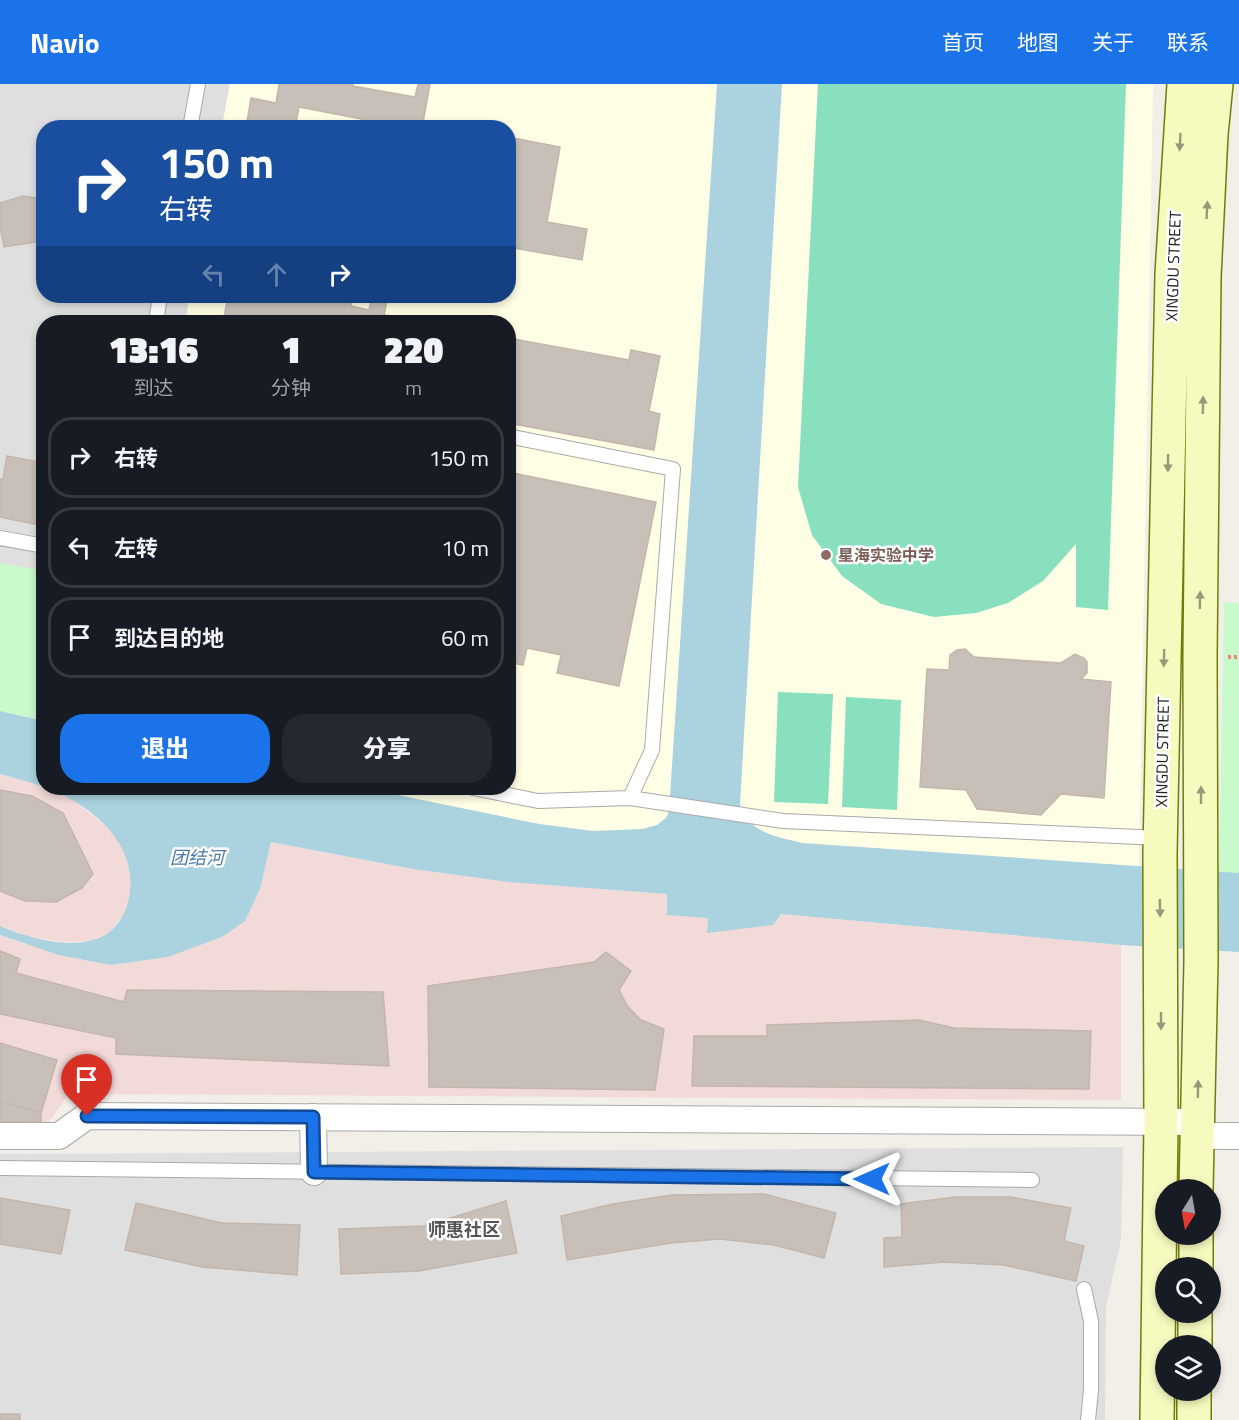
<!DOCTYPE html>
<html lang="zh">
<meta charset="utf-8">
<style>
body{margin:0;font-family:"Titillium Web","Noto Sans SC",sans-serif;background:#242831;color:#f1f3f6;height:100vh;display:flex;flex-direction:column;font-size:22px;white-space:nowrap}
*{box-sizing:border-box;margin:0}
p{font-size:20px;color:#9ea1a6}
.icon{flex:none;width:33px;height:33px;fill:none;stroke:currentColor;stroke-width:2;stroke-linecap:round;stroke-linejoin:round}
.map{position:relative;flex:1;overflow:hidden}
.panel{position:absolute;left:36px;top:231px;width:480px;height:480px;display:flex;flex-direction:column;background:#171b24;border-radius:24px;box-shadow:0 3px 9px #0003}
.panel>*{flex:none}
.top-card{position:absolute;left:36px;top:36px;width:480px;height:183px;border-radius:24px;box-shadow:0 3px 9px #0003;background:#1a4fa0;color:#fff;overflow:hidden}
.needle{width:39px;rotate:191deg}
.fabs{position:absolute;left:1155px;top:1095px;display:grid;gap:12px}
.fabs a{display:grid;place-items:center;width:66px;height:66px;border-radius:50%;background:#171b24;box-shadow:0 3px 9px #0003;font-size:30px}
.pin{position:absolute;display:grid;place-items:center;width:51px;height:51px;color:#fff;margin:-62px -26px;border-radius:50% 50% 50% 0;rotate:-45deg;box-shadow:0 0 6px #0007}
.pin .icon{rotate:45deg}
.me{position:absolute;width:66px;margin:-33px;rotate:270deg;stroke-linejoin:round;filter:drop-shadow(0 0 4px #0008)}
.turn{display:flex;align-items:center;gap:21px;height:126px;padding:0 24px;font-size:27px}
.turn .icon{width:78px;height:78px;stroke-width:2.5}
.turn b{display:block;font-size:42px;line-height:51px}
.lanes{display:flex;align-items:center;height:57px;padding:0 24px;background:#0003;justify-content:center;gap:30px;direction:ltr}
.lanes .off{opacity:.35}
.eta{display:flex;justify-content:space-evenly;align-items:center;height:102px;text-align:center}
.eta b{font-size:36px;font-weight:800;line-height:42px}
.action{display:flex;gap:12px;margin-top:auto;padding:12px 24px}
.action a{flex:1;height:69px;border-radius:24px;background:#1a73e8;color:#fff;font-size:24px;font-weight:800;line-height:69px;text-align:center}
.action a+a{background:#242831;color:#f1f3f6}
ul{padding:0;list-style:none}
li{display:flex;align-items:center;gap:18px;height:81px;margin:0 12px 9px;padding:0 12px;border:3px solid #363941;border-radius:24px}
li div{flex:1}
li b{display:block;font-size:22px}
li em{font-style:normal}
header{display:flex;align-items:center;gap:36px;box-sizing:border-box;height:84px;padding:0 30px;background:#1a73e8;color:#fff}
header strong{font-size:28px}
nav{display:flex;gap:33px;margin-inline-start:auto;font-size:21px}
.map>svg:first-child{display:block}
</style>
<header>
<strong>Navio</strong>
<nav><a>首页</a><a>地图</a><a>关于</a><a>联系</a></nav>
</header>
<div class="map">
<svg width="1239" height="1336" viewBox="0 0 1239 1336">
<rect width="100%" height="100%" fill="#f2efe9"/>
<path fill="#e0dfdf" d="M0,0H230L222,43L44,44V212H190L185,238H44L43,487L0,479Z
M1123,1063L1121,1155L1106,1223L1105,1336H0V1070Z"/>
<path fill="#f2dad9" d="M0,690L34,699L56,707L74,717L107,743L118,755L126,772L132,796L128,817L123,831L109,849L91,857L63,858L34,854L0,842Z
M271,758L413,785L508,798L668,810L708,834L707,848L780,830L1121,861V1016L69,1010L43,1046H0V851L18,858L111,881L168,873L222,853L260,805Z"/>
<path fill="#ffffe5" d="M230,0H1153L1139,783L802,759L593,747L539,740L363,704H508V238H185L190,212H508V44L222,43Z"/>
<path fill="#c8facc" d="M0,479L43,487V637L0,627Z
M1224,518L1239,519V789L1219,788Z"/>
<path fill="#88e0be" d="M818,0H1126L1108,526L1076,523V460L1043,497L1008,519L976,529L934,533L881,520L842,492L812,451L798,403Z
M778,608L833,610L828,720L774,718Z
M846,613L901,616L897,726L842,723Z"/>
<path fill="#aad3df" d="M717,0H782L740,720C750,750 775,752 802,759L1239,789V868L1121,861L781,830L773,841L707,849L708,834L667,831V810L508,798L413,785L271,758L260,805L245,837L222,853L168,873L111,881L59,871L0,851V842C29,854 68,866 99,854C112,849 121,837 126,824C146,767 96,722 46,704H363L539,740L593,747L642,745L657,741L666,734L669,727Z
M0,627L43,637V702L0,690Z"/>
<path fill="#c7bfb8" stroke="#c4b6ab" stroke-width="1.5" d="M279,0H353V2L415,13L418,0H430L422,44H381L382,39L299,23L295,44H246L251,14L276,19Z
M508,53L560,63L547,138L587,145L582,176L508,163Z
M23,112L44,115V159L36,158L4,163L0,143V119Z
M228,212H352L351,222L369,226L372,212H388L384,231L426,238H223Z
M508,254L629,276L631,266L660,272L649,327L660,330L654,366L508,339Z
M7,372L44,379V442L0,433V395H3Z
M508,388L656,418L619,602L557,589L561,571L527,564L523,581L508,578Z
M965,565L974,573L1061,579L1075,570L1084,574L1087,578V589L1081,595L1111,598L1104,714L1061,710L1041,731L977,725L966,706L920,703L927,585L949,586L950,571L957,566Z
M0,706L32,712L63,729L93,790L82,804L56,818L25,817L0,807Z
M0,867L20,875L16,889L124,918L127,906L383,908L389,982L116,970V954L0,930Z
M606,868L631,887L619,906L628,923L641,936L664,945L655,1006L429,1003L428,902L594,878Z
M919,936L954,944L1091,947L1089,1005L692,1002L694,952H767V941Z
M0,959L57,976L41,1029L0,1017Z
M0,1017L41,1029V1039L0,1038Z
M764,1110L836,1129L824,1174L774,1161L720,1155L671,1159L567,1176L561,1132L613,1120L672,1111Z
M956,1113H1011L1071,1124L1064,1157L1084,1162L1076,1197L1004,1181L945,1178L884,1183V1154L902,1153L901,1120Z
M0,1114L70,1126L61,1170L0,1160Z
M506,1117L517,1169L419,1187L341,1190L339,1145L424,1142Z
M136,1119L222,1139L300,1141L297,1191L202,1183L125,1166Z
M0,1330H20V1336H0Z"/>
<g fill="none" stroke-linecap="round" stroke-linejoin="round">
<defs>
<path id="service" d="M190,44L198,0
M156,238L160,212
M508,352L673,385L652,666L630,714
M0,454L44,462
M473,704L538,717L630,714L783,737L1161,754
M0,1084L1032,1096
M1084,1205L1091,1237V1306L1088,1336"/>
<path id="minor" d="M313,1033L314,1088
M0,1052H59L87,1032L1197,1038
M1197,1052H1239"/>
<path id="secondary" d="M1196,1106L1201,877L1200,572L1204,193L1211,50L1216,0
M1196,1184V1150
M1195,1262V1228
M1157,1336L1161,1038L1160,769L1172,190L1184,0
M1194,1336V1306"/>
</defs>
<use href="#service" stroke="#a9a9a9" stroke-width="16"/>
<use href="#minor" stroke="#a9a9a9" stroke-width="28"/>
<use href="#secondary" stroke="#707d05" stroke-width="36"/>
<path stroke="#fa8072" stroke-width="4" stroke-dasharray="3 3" stroke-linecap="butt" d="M1228,573H1239"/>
<use href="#service" stroke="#fff" stroke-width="14"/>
<use href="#minor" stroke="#fff" stroke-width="26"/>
<use href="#secondary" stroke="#f7fabf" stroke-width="33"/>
</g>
<defs><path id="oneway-solid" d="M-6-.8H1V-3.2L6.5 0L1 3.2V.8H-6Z" transform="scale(1.5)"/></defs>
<g fill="#979978">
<use href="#oneway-solid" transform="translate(1180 58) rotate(93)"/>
<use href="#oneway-solid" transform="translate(1207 126) rotate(-87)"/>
<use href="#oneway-solid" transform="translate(1203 321) rotate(-89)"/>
<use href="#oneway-solid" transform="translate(1168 379) rotate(91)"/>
<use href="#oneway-solid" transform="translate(1200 516) rotate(-89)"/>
<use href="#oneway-solid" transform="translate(1164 574) rotate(91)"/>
<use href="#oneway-solid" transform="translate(1201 711) rotate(-90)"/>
<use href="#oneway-solid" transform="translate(1160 824) rotate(89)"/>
<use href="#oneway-solid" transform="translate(1161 937) rotate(90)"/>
<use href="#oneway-solid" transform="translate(1198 1005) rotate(-89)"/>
</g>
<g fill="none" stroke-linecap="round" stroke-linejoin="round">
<defs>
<path id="route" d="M87,1032L313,1033L314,1088L872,1095"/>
</defs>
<use href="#route" stroke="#114b97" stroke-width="15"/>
<use href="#route" stroke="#1a73e8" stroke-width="10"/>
</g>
<circle fill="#8d6e63" stroke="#fff" stroke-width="2" cx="826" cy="471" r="6"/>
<g text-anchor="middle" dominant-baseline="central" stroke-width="5" stroke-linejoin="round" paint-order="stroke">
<g font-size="16" fill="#222" stroke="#fff">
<text transform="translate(1173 182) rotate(-88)">XINGDU STREET</text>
<text transform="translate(1162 668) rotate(-89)">XINGDU STREET</text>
</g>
<g font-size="16" font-weight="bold" fill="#785e54" stroke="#fff" text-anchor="start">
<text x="838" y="471">星海实验中学</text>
</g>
<g font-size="18" font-style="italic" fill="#4a7aab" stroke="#fff">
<text x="197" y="773">团结河</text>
</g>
<g font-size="18" font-weight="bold" fill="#555" stroke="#fff">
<text x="464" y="1145">师惠社区</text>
</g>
</g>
</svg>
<div class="fabs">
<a><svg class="needle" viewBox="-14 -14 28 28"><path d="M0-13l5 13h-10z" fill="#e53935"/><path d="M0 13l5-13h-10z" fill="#9ea1a6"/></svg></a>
<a><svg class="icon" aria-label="search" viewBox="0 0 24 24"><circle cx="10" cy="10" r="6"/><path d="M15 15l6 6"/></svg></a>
<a><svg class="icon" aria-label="layers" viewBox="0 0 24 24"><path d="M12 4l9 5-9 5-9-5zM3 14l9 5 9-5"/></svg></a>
</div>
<div class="pin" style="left:87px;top:1032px;background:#d93025"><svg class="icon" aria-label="arrive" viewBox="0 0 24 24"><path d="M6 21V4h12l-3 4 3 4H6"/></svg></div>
<svg class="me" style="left:872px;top:1095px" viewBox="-20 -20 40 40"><path d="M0-17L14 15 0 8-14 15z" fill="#1a73e8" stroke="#fff" stroke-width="4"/></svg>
<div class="top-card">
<div class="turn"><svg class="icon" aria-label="right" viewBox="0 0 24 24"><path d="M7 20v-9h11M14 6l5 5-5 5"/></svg><div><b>150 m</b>右转</div></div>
<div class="lanes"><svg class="icon off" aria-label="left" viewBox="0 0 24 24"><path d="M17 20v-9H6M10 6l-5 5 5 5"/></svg><svg class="icon off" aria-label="ahead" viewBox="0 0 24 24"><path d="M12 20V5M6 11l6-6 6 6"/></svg><svg class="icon" aria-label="right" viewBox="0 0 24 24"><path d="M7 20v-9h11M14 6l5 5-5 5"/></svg></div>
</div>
<section class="panel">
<div class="eta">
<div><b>13:16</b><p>到达</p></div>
<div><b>1</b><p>分钟</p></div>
<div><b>220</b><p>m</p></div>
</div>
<ul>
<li><svg class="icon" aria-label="right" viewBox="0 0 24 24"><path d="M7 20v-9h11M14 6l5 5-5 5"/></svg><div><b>右转</b></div><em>150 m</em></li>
<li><svg class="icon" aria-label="left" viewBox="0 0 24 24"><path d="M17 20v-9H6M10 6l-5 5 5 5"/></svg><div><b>左转</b></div><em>10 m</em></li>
<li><svg class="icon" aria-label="arrive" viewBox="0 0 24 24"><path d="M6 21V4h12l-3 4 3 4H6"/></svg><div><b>到达目的地</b></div><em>60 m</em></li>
</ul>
<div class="action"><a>退出</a><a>分享</a></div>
</section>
</div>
